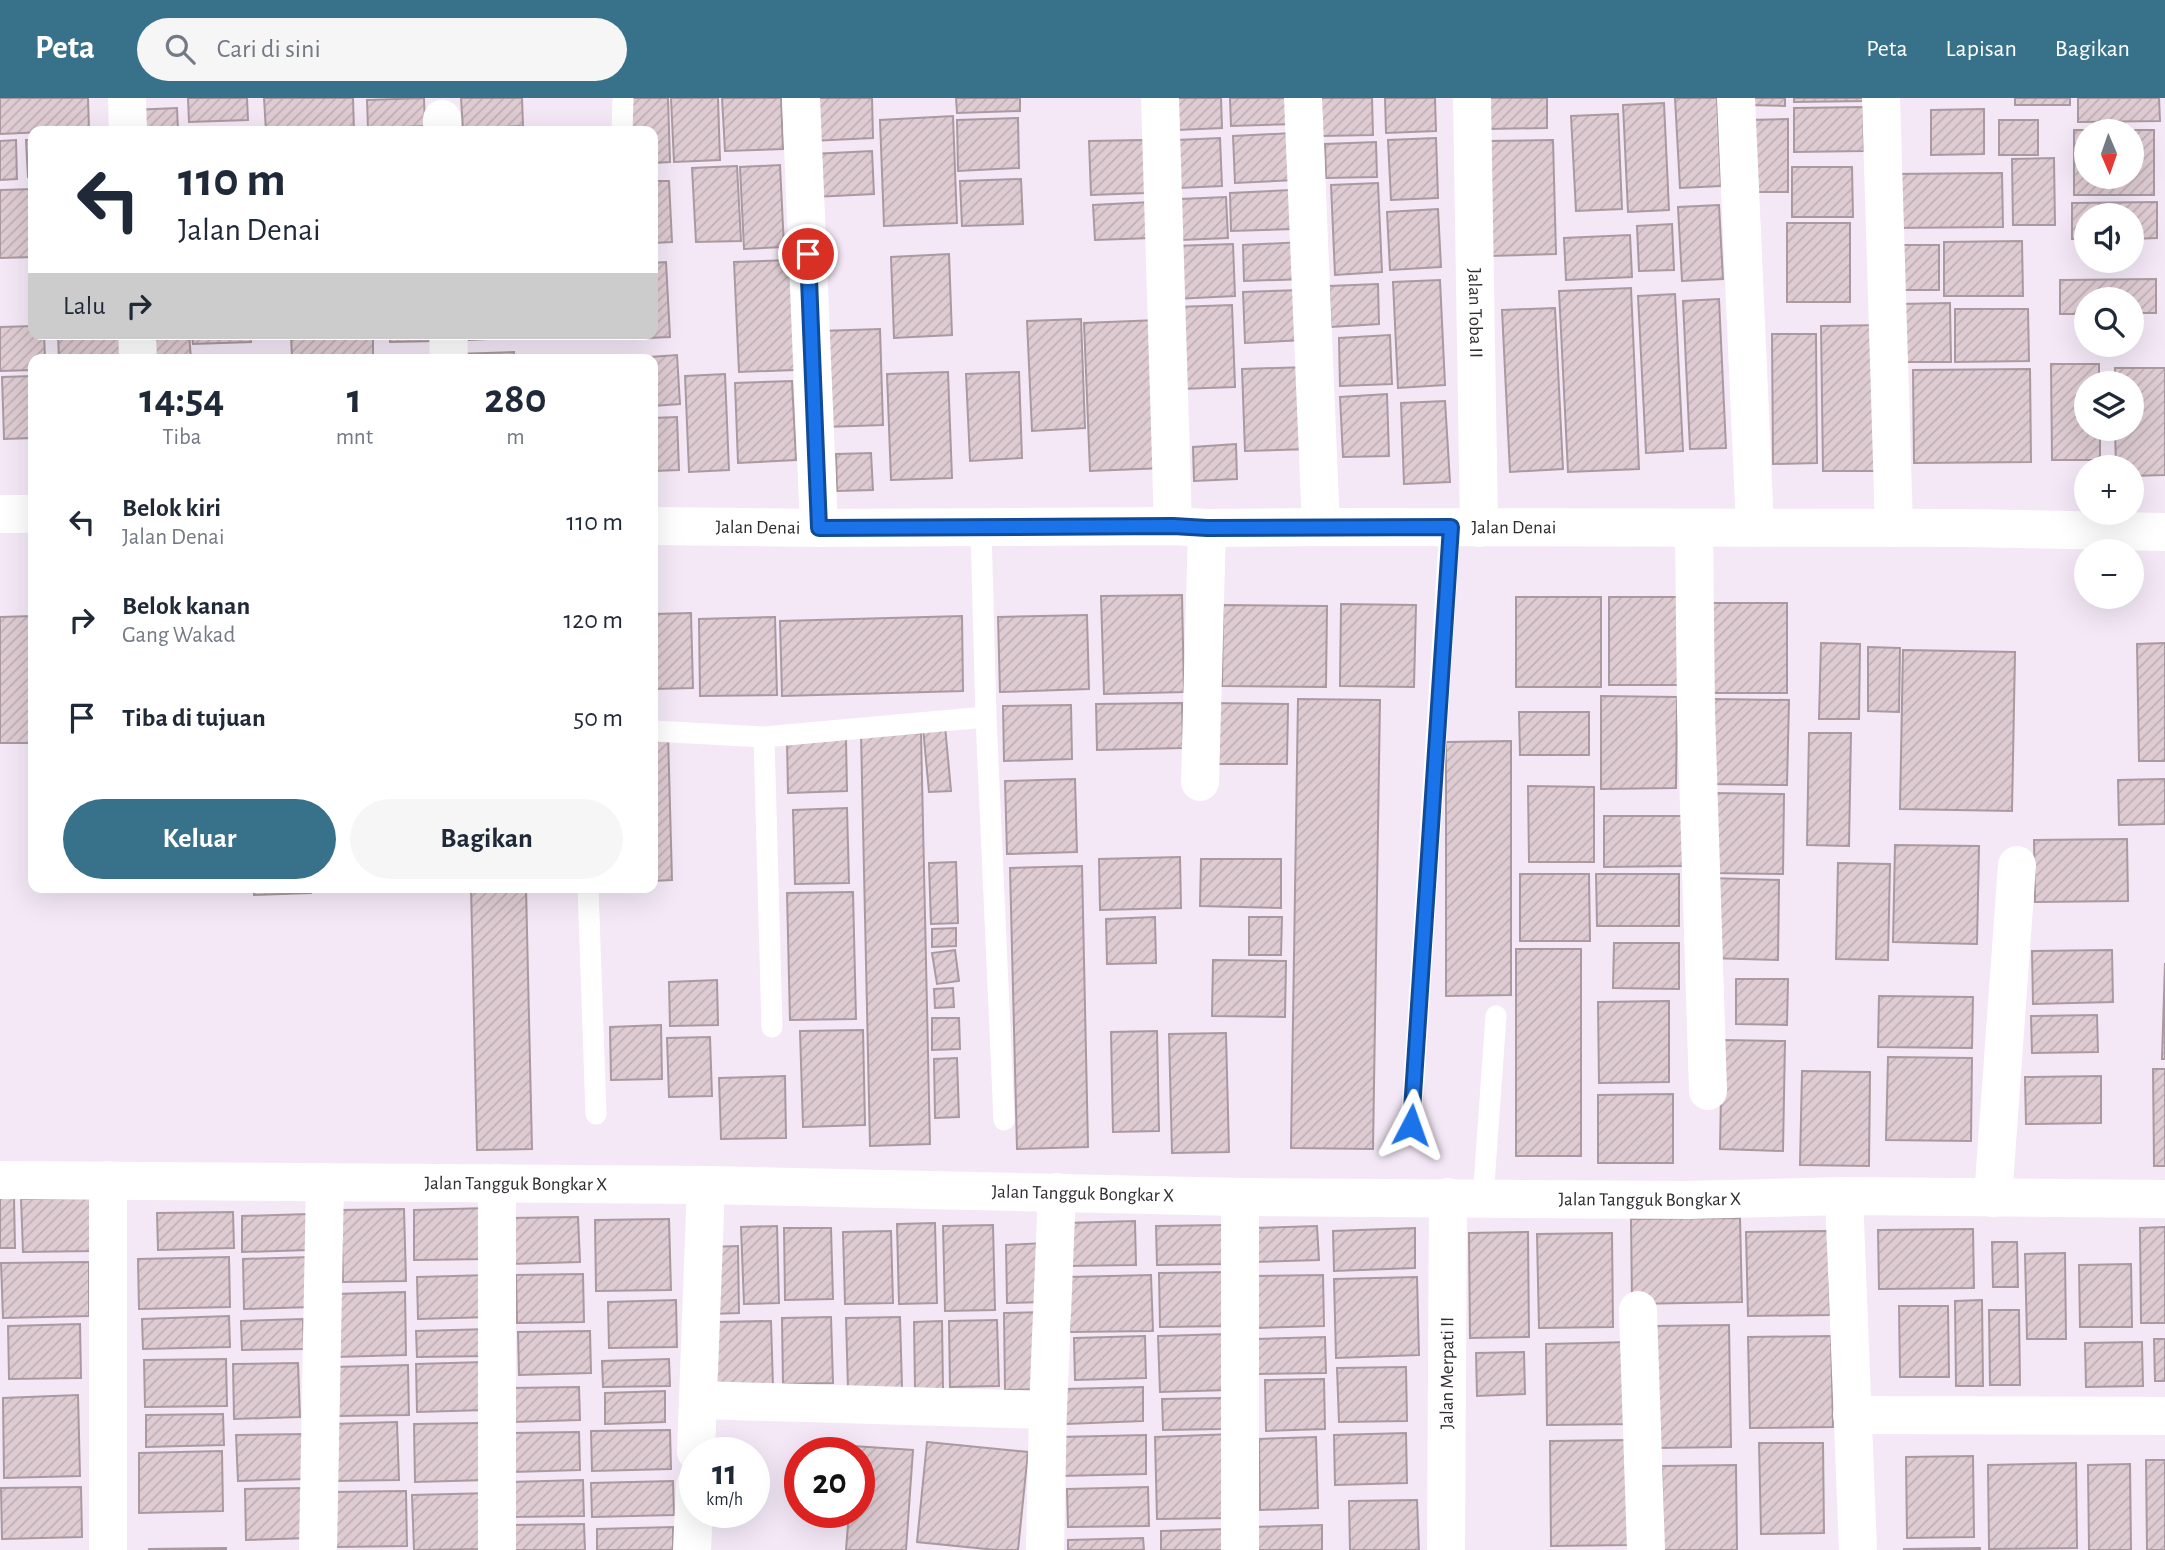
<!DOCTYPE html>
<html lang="id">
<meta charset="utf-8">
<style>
body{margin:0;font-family:"Alegreya Sans",sans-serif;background:#f6f6f7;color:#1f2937;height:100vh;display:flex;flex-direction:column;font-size:26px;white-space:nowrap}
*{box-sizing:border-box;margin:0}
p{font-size:23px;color:#747a83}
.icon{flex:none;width:38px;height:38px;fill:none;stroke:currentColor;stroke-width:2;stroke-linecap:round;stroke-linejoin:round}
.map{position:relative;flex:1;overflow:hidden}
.details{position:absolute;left:28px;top:256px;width:630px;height:539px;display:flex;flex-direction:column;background:#fff;border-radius:14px;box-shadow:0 7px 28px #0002}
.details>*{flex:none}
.hud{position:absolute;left:28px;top:28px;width:630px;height:214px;border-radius:14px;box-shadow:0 7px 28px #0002;background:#fff;color:#1f2937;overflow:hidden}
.needle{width:46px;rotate:178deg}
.controls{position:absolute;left:2074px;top:21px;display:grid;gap:14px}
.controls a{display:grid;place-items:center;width:70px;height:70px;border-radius:50%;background:#fff;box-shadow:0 7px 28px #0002;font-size:35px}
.speed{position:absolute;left:679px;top:1339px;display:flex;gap:14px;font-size:35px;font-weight:700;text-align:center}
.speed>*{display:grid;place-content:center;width:91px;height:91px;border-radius:50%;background:#fff;box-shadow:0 7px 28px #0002;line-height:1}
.speed small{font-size:18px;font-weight:400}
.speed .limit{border:10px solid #d22;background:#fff;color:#111}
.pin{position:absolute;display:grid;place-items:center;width:60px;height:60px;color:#fff;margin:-30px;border:4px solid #fff;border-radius:50%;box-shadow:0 2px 7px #0007}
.me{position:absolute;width:77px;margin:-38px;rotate:4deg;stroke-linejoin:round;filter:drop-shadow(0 0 5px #0008)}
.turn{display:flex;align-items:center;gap:24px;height:147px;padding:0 35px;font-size:32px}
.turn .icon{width:91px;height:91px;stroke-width:2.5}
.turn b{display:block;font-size:49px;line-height:60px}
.then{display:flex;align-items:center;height:66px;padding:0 35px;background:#0003;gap:14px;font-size:26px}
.eta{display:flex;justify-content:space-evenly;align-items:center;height:119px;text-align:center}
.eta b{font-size:42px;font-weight:700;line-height:49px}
.action{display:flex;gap:14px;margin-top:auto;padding:14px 35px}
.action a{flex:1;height:80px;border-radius:42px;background:#38728a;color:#fff;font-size:28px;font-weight:700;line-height:80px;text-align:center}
.action a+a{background:#f6f6f7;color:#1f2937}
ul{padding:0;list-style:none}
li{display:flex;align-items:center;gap:21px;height:98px;padding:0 35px}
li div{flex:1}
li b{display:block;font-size:26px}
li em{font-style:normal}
header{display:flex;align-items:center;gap:42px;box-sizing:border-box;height:98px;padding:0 35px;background:#38728a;color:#fff}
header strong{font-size:33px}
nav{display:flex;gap:38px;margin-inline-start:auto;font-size:24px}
.search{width:490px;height:63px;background:#f6f6f7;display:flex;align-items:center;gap:18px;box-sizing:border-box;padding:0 24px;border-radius:38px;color:#747a83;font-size:26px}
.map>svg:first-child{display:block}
</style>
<header>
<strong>Peta</strong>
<div class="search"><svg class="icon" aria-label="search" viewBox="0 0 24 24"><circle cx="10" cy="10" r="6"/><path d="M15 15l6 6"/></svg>Cari di sini</div>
<nav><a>Peta</a><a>Lapisan</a><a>Bagikan</a></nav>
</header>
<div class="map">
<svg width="2165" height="1452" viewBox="0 0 2165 1452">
<defs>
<pattern id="building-hatch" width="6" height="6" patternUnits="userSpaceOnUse" patternTransform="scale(1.75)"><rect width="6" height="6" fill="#dfccd3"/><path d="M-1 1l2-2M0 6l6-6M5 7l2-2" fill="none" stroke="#c0afb6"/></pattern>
</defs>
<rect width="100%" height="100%" fill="#f4e8f6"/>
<path fill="url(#building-hatch)" stroke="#aa99a0" stroke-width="2" fill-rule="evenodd" d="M0,0H88L89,32L0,36Z
M188,0H247L248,22L189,24Z
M264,0H353L354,33H266Z
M424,0L425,28L368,31L367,2Z
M461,0H522L523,28L463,31Z
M629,0H668L670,64L653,65V33H630Z
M671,0H718L720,62L674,64Z
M722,0H781L783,51L725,53Z
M809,0H872L873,40L811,43Z
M956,0H1020V13L957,15Z
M1176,0H1221L1222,30L1177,32Z
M1230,0H1293L1295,26L1231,28Z
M1319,0H1372L1373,37L1321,38Z
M1385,0H1435L1436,33L1386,35Z
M1488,0H1547V30L1488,31Z
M1675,0H1717L1721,88L1680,90Z
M1748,0H1785V8L1748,7Z
M1794,0H1867V3L1794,4Z
M2015,0H2070V7H2015Z
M2078,0H2159L2160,23L2078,24Z
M1664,5L1669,112L1628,114L1623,7Z
M1863,9L1864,53L1794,54V10Z
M177,10L178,33H132L131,12Z
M1984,11V56L1931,57V12Z
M1618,16L1622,111L1576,113L1571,18Z
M953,18L957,125L884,128L880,22Z
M1018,20L1019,70L958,73L957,22Z
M1788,21V94H1749L1748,22Z
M1999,22H2038V57H1999Z
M2074,32H2154V97H2074ZM2086,33H2132V79H2086Z
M1293,35L1295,82L1235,85L1233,38Z
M1220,40L1222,88L1179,90L1177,42Z
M1436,40L1438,100L1391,102L1388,42Z
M16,42L17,81L0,82V43Z
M26,42H33V79H28Z
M1144,42L1146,95L1091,97L1089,43Z
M1553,42L1556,156L1490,158L1487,43Z
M1376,44L1377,79L1326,80L1325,46Z
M872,53L874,96L814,99L812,56Z
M2054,60L2055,127H2013L2012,61Z
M780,67L784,149L744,151L740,69Z
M737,68L741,143L696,144L692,70Z
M1792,69H1852L1853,119H1792Z
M2002,75L2003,129L1890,130L1889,76Z
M1021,81L1023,126L962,128L960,83Z
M653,83H669L672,144L653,145Z
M1378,85L1382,174L1335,177L1331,87Z
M33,91V159L0,160V92Z
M1291,92L1293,131L1231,133L1230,95Z
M1226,99L1228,140L1181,142L1180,101Z
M1151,104L1152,140L1095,142L1093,107Z
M2157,104V140L2132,141V117H2086V141H2072V105Z
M1719,107L1723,181L1682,183L1678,109Z
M1438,111L1441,169L1390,172L1387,114Z
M1787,125H1850V204H1787Z
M1672,126L1674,172L1639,173L1637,128Z
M1630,137L1632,179L1566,182L1564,140Z
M2022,143L2023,198H1944V144Z
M1303,144L1305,181L1244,183L1243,147Z
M1233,146L1235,198L1175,201L1173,148Z
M1893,147H1939V192H1893Z
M949,156L952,237L894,240L891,159Z
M790,162L795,272L739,274L734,164Z
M666,164L670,239L625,241V236H653V165Z
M2156,181V215H2132V201H2086V216H2060V182Z
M1440,182L1445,287L1398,290L1393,184Z
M1378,186L1379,226L1331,229L1329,188Z
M1631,190L1639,371L1568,374L1559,193Z
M1302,192L1304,242L1245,245L1243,194Z
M1675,196L1683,353L1646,355L1638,198Z
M1719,201L1726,350L1690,351L1683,203Z
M1950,205L1951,264H1899L1898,206Z
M1232,207L1235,289L1180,291L1176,209Z
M1555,210L1563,371L1510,374L1502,212Z
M1955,211H2028L2029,263L1955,264Z
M1081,221L1085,330L1032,333L1027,223Z
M1158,222L1164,370L1090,373L1084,225Z
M1884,227L1886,373H1823L1821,228Z
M33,228V236H44L45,261H33V272L0,273V229Z
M880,231L883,327L825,329L820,233Z
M119,236L120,261H59L58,237Z
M143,236H189L191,261H144Z
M192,236H250L251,244L193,246Z
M291,236H373V261H292Z
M390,236H437V243L390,244Z
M469,236H529L530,239L469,242Z
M1772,236H1816L1817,365L1773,366Z
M1390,237L1392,286L1340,288L1339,240Z
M514,254V261H455V256Z
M677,257L680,306L653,308V261H620Z
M2051,266H2099V285H2086V331H2100V362H2052Z
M1308,269L1311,351L1245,353L1242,271Z
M2115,270H2165V377L2132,378V369H2116L2115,331H2132V285H2115Z
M2030,271L2031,364L1914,365L1913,272Z
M948,274L952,380L891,382L887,276Z
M1019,274L1022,360L970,363L966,276Z
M725,276L729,372L689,374L685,278Z
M33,278V340L4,341L2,279Z
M792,283L796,362L738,365L735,285Z
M1387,296L1389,358L1343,359L1340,299Z
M1445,303L1450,384L1404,386L1401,305Z
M677,319L679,372L653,373V320Z
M1236,346L1237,381L1194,383L1193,349Z
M871,355L873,392L837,393L836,356Z
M1182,497L1184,594L1104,596L1101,498Z
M1516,499H1601V589H1516Z
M1609,499H1689V587H1609Z
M1709,505H1787V595H1709Z
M1341,506L1416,507L1414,589L1340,588Z
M1223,507L1327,508L1326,589L1222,588Z
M691,515L693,590L653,591V516Z
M1087,517L1089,591L1000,594L998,519Z
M33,518V645H0V519Z
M962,518L963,593L782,598L780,523Z
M775,519L777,597L700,598L699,521Z
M1821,545L1860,546L1859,621H1819Z
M2165,545V663H2139L2137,546Z
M1868,549L1900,550L1899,614L1868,613Z
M1903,552L2015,554L2012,713L1900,711Z
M1601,598L1677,599L1676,690L1601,691Z
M1298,601L1380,602L1373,1051L1291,1050Z
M1713,601L1789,602L1787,687L1712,686Z
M1182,605L1183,650L1097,652L1096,606Z
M1207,605L1288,606L1287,666H1206Z
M1071,607L1072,661L1004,663L1003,608Z
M1519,614H1589V657H1520Z
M945,628L951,693L929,694L923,630Z
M921,635L930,1046L870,1048L861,636Z
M1809,635H1851L1849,748L1807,747Z
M668,636L672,782L653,783V637Z
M846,641L847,693L788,695L787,643Z
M1511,643V897L1446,898V644Z
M1075,681L1077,754L1007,756L1005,683Z
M2165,681V726L2119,727L2118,682Z
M1528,688L1594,689V764H1529Z
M1713,695L1784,696L1783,776L1712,775Z
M847,710L849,785L795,786L793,712Z
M1604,718H1684V768L1604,769Z
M2127,741L2128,803L2035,804L2034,742Z
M1895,747L1979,748L1977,846L1893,844Z
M1180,759L1181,810L1100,812L1099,761Z
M1201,761H1281V810L1200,808Z
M956,764L958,825L931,826L929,765Z
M1838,765L1890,766L1888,862L1836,861Z
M1082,768L1088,1049L1017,1051L1010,770Z
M1520,776H1589L1590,843H1520Z
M1596,776H1679V828H1597Z
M1709,780L1779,782L1778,862L1707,860Z
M254,789H311V795L254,797Z
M471,789H526L532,1051L477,1052Z
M853,794L856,921L790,922L787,795Z
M1155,819L1156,865L1107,866L1106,821Z
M1249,819H1282L1281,857H1249Z
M956,830V848L932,849V831Z
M1614,845H1679V891L1613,890Z
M1516,851H1581V1058H1516Z
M955,852L959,883L937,886L932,855Z
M2112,852L2113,904L2033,906L2032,853Z
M1213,862L1286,863L1285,919L1212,918Z
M2165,865V961H2162Z
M1736,881H1788L1787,927L1736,926Z
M717,882L718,927L670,928L669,884Z
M953,890L954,909L935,910L934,891Z
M1879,898L1973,899L1972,950L1878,949Z
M1669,903V984L1599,985L1598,904Z
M2097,917L2098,954L2032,955L2031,918Z
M932,920H959L960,951L932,952Z
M661,927L662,981L611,982L610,929Z
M863,932L865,1027L803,1029L800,933Z
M1157,933L1159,1033L1113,1034L1111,934Z
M1226,935L1229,1054L1172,1055L1169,936Z
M710,939L712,998L669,999L667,940Z
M1722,942L1785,943L1783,1053L1720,1051Z
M1888,959L1972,960L1971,1043L1886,1042Z
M957,960L959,1019L935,1020L934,961Z
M2153,971H2165V1068H2154Z
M1802,973L1870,974L1869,1068L1800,1067Z
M785,978L786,1040L721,1041L719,980Z
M2101,978V1025L2026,1026L2025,979Z
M1673,996V1065H1598V997Z
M14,1099L15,1150H0V1100Z
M92,1100L93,1153L23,1154L21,1101Z
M489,1110L490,1161L414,1162V1112Z
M404,1111L406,1183L343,1184L341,1112Z
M233,1114L234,1150L158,1152L157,1115Z
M308,1116L309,1152L242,1154V1118Z
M578,1119L580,1164L509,1166L508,1120Z
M1740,1120L1742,1204L1632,1206L1631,1121Z
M669,1121L671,1192L596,1193L595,1122Z
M1135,1123L1136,1167L1067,1168L1066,1125Z
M935,1125L937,1205L899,1206L897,1126Z
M993,1127L995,1212L945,1213L943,1128Z
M1226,1127L1227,1166L1157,1167L1156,1128Z
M777,1128L779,1205L744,1206L741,1129Z
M1317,1128L1319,1162L1253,1164V1130Z
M2165,1129V1225H2141L2140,1130Z
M784,1130H831L833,1201L785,1202Z
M1415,1130V1170L1334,1173L1333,1133Z
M1973,1131L1974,1190L1879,1191L1878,1132Z
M891,1133L893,1205L845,1206L843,1134Z
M1828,1133L1830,1217L1748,1218L1746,1134Z
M1528,1134L1529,1239L1470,1240L1469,1135Z
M1612,1135L1613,1229L1539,1230L1537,1136Z
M1992,1144H2017L2018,1189H1993Z
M1044,1145L1045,1204L1007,1205L1006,1147Z
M738,1148L739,1215L710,1216L709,1149Z
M2065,1155L2066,1241H2027L2025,1156Z
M229,1159L230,1209L139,1211L138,1161Z
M311,1159L313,1209L244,1211L243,1161Z
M89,1164V1218L3,1220L1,1165Z
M2131,1166L2132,1229H2080L2079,1167Z
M1234,1174L1235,1228L1160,1229L1159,1175Z
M583,1176L584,1224L517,1225L516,1177Z
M490,1177L491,1219L418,1221L417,1179Z
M1151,1177L1153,1233L1070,1234L1068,1179Z
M1323,1177L1324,1228L1257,1230L1256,1178Z
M1417,1179L1419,1257L1336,1260L1334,1181Z
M405,1194L406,1257L335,1259L334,1196Z
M676,1202L677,1249L609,1250L608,1204Z
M1982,1202L1983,1288H1956L1955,1203Z
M1899,1208H1948L1949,1279H1900Z
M1989,1212H2019L2020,1287H1990Z
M1044,1214L1046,1291L1005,1292L1004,1215Z
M229,1218L230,1249L143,1251L142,1221Z
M831,1219L833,1285L783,1286L782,1220Z
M900,1219L902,1290L848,1291L846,1220Z
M303,1221L304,1251L242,1252L241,1223Z
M997,1222L999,1288L950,1289L949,1223Z
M771,1223L773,1289L717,1291L715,1224Z
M942,1223L943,1291H915L914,1224Z
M80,1226L81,1280L9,1281L8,1228Z
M1729,1227L1731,1349L1655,1350L1653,1228Z
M490,1231V1258L417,1259L416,1233Z
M590,1233L591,1275L519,1277L518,1234Z
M1229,1236L1230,1292L1160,1294L1158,1238Z
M1145,1238L1146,1280L1075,1282L1074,1240Z
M1831,1238L1833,1329L1750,1330L1748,1239Z
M1325,1239L1326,1275L1258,1276L1257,1241Z
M2154,1241H2165V1283H2155Z
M1632,1244L1633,1326L1547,1327L1546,1246Z
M2142,1244L2143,1288L2086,1289L2085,1245Z
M1524,1254L1525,1296L1477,1298L1476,1255Z
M226,1261L227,1308L145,1309L144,1262Z
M669,1261L670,1288L603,1289L602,1263Z
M485,1264L486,1312L417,1314L416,1266Z
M298,1265L300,1319L234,1321L233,1266Z
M408,1267L409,1317L336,1318L334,1269Z
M1406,1269L1407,1323L1339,1324L1337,1270Z
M1324,1281L1325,1331L1266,1333L1265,1282Z
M579,1289L580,1322L512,1324L511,1290Z
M1143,1289V1323L1066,1326L1065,1291Z
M665,1293V1324L605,1326V1295Z
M78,1297L80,1378L4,1380L3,1300Z
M1222,1300V1331L1163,1332L1162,1301Z
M223,1316L224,1347L146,1349V1317Z
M397,1324L399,1382L333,1383L332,1326Z
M485,1325L487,1382L415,1384L414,1326Z
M670,1332L671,1371L592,1373L591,1333Z
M579,1334L580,1372L513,1374L512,1335Z
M1406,1335L1407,1385L1335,1387L1334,1337Z
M306,1336L307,1381L238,1383L236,1337Z
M1232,1336L1234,1420L1157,1421L1155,1339Z
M1146,1337V1376L1060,1378L1059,1339Z
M1316,1339L1318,1410L1260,1412L1259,1341Z
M1629,1342L1630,1447L1551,1448L1550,1343Z
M927,1344L1028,1354L1018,1452H996L917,1444Z
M1759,1345H1823L1824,1435L1761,1436Z
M853,1348L913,1352L906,1452H846L849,1414H859V1354H853Z
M222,1353L223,1413L139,1415V1355Z
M1973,1358L1974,1439L1907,1440L1906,1359Z
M2146,1362H2165V1452H2147Z
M2076,1365L2077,1450L1989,1451L1988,1367Z
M2130,1366L2131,1452H2089L2088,1367Z
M1736,1367L1737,1452H1663L1662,1368Z
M583,1382L584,1418L510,1419L509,1384Z
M673,1383L674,1417L592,1419L591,1385Z
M81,1389L82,1439L2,1441L1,1390Z
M1148,1389L1149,1428L1068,1429L1067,1391Z
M308,1390L309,1440L246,1442L245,1391Z
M406,1393L407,1448L335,1449L333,1394Z
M491,1395L492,1451L414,1452L412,1397Z
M1417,1402L1419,1452H1350L1349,1403Z
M584,1426L585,1452H508V1427Z
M1322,1427V1452H1251L1250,1429Z
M673,1429V1452H597V1431Z
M1227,1431L1228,1452H1161V1433Z
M1143,1440L1144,1452H1068V1442Z
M226,1450V1452H149V1451Z
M1980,1450V1452L1903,1451Z"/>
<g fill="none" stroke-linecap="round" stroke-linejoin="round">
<path stroke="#fff" stroke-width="21" d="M622,33L623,0
M981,430L986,619
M653,633L764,639L986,619L1004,1022
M764,639L772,929
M588,789L596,1016
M1411,1027L1450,429
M1483,1100L1496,918"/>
<g stroke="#fff" stroke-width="38">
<path d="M127,0L128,33"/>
<path d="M801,0L819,430"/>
<path d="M1160,0L1173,428"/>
<path d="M1303,0L1321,429"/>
<path d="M1736,0L1755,430"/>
<path d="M1881,0L1894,430"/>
<path d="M442,21V33"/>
<path d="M137,236L138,261"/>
<path d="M448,236L449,261"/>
<path d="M1694,431L1696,613L1708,993"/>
<path d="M1200,684L1207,430"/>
<path id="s1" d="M0,1082L706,1087L1240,1099L1688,1102L1844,1098L2165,1101"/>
<path d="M1844,1098L1858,1452"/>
<path d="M1993,1100L2017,767"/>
<path d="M1638,1212L1646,1452"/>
<path d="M698,1302L1048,1312"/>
<path d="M1852,1317L2165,1318"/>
<path d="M696,1354L706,1087"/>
<path d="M108,1452V1082"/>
<path d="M318,1452L325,1084"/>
<path d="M497,1452V1085"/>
<path d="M692,1452L695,1388"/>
<path d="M1045,1452L1048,1312L1057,1094"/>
<path d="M1240,1452V1099"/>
<path id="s2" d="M1446,1452L1448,1099"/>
</g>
<path stroke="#fff" stroke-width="38" id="s3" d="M1472,0L1479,430"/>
<g stroke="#fff" stroke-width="38">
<path d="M0,416H33"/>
<path id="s4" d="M653,428L819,430L1173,428L1207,430L1321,429L1967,430L2165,434"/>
</g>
</g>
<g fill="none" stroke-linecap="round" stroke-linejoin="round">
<defs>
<path id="route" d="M808,156L819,430L1173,428L1207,430L1451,429L1411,1027"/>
</defs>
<use href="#route" stroke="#114b97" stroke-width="18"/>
<use href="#route" stroke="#1a73e8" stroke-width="12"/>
</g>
<g text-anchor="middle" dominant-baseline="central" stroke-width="5" stroke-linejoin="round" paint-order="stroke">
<g font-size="19" fill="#302c31" stroke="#fdf8fe">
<text stroke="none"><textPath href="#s3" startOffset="215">Jalan Toba II</textPath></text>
<text stroke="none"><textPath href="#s4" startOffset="105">Jalan Denai</textPath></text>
<text stroke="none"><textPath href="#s4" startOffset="861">Jalan Denai</textPath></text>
<text stroke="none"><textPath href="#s1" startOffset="516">Jalan Tangguk Bongkar X</textPath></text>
<text stroke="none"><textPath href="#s1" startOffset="1083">Jalan Tangguk Bongkar X</textPath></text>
<text stroke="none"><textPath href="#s1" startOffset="1650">Jalan Tangguk Bongkar X</textPath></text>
<text stroke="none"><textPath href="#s2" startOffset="177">Jalan Merpati II</textPath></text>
</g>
</g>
</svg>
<div class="controls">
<a><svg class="needle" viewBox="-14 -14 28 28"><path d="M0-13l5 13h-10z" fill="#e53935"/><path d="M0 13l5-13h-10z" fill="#747a83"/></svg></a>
<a><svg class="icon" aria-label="sound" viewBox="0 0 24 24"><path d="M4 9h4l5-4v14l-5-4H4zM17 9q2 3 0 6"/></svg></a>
<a><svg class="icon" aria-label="search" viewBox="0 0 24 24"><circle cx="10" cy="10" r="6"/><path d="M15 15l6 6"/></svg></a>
<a><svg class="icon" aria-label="layers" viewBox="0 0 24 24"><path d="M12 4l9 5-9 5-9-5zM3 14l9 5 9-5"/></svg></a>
<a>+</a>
<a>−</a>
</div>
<div class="speed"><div>11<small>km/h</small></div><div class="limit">20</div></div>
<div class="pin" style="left:808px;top:156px;background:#d93025"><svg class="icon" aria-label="arrive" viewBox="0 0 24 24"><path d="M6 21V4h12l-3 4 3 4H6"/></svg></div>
<svg class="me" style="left:1411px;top:1027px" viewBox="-20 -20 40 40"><path d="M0-17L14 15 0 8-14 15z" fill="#1a73e8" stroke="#fff" stroke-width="4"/></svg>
<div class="hud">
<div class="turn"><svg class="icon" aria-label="left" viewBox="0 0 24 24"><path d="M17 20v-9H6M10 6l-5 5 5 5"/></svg><div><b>110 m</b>Jalan Denai</div></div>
<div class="then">Lalu<svg class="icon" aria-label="right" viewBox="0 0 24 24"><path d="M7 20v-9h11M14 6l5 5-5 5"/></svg></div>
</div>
<section class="details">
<div class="eta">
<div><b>14:54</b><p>Tiba</p></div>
<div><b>1</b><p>mnt</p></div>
<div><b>280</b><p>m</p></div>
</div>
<ul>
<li><svg class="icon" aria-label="left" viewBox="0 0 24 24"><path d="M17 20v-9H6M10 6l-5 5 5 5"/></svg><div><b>Belok kiri</b><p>Jalan Denai</p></div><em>110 m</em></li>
<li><svg class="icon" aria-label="right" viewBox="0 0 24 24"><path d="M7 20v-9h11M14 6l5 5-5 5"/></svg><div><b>Belok kanan</b><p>Gang Wakad</p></div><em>120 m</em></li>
<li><svg class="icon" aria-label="arrive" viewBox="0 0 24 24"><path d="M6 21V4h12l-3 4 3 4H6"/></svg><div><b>Tiba di tujuan</b></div><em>50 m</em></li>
</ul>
<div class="action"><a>Keluar</a><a>Bagikan</a></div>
</section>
</div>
